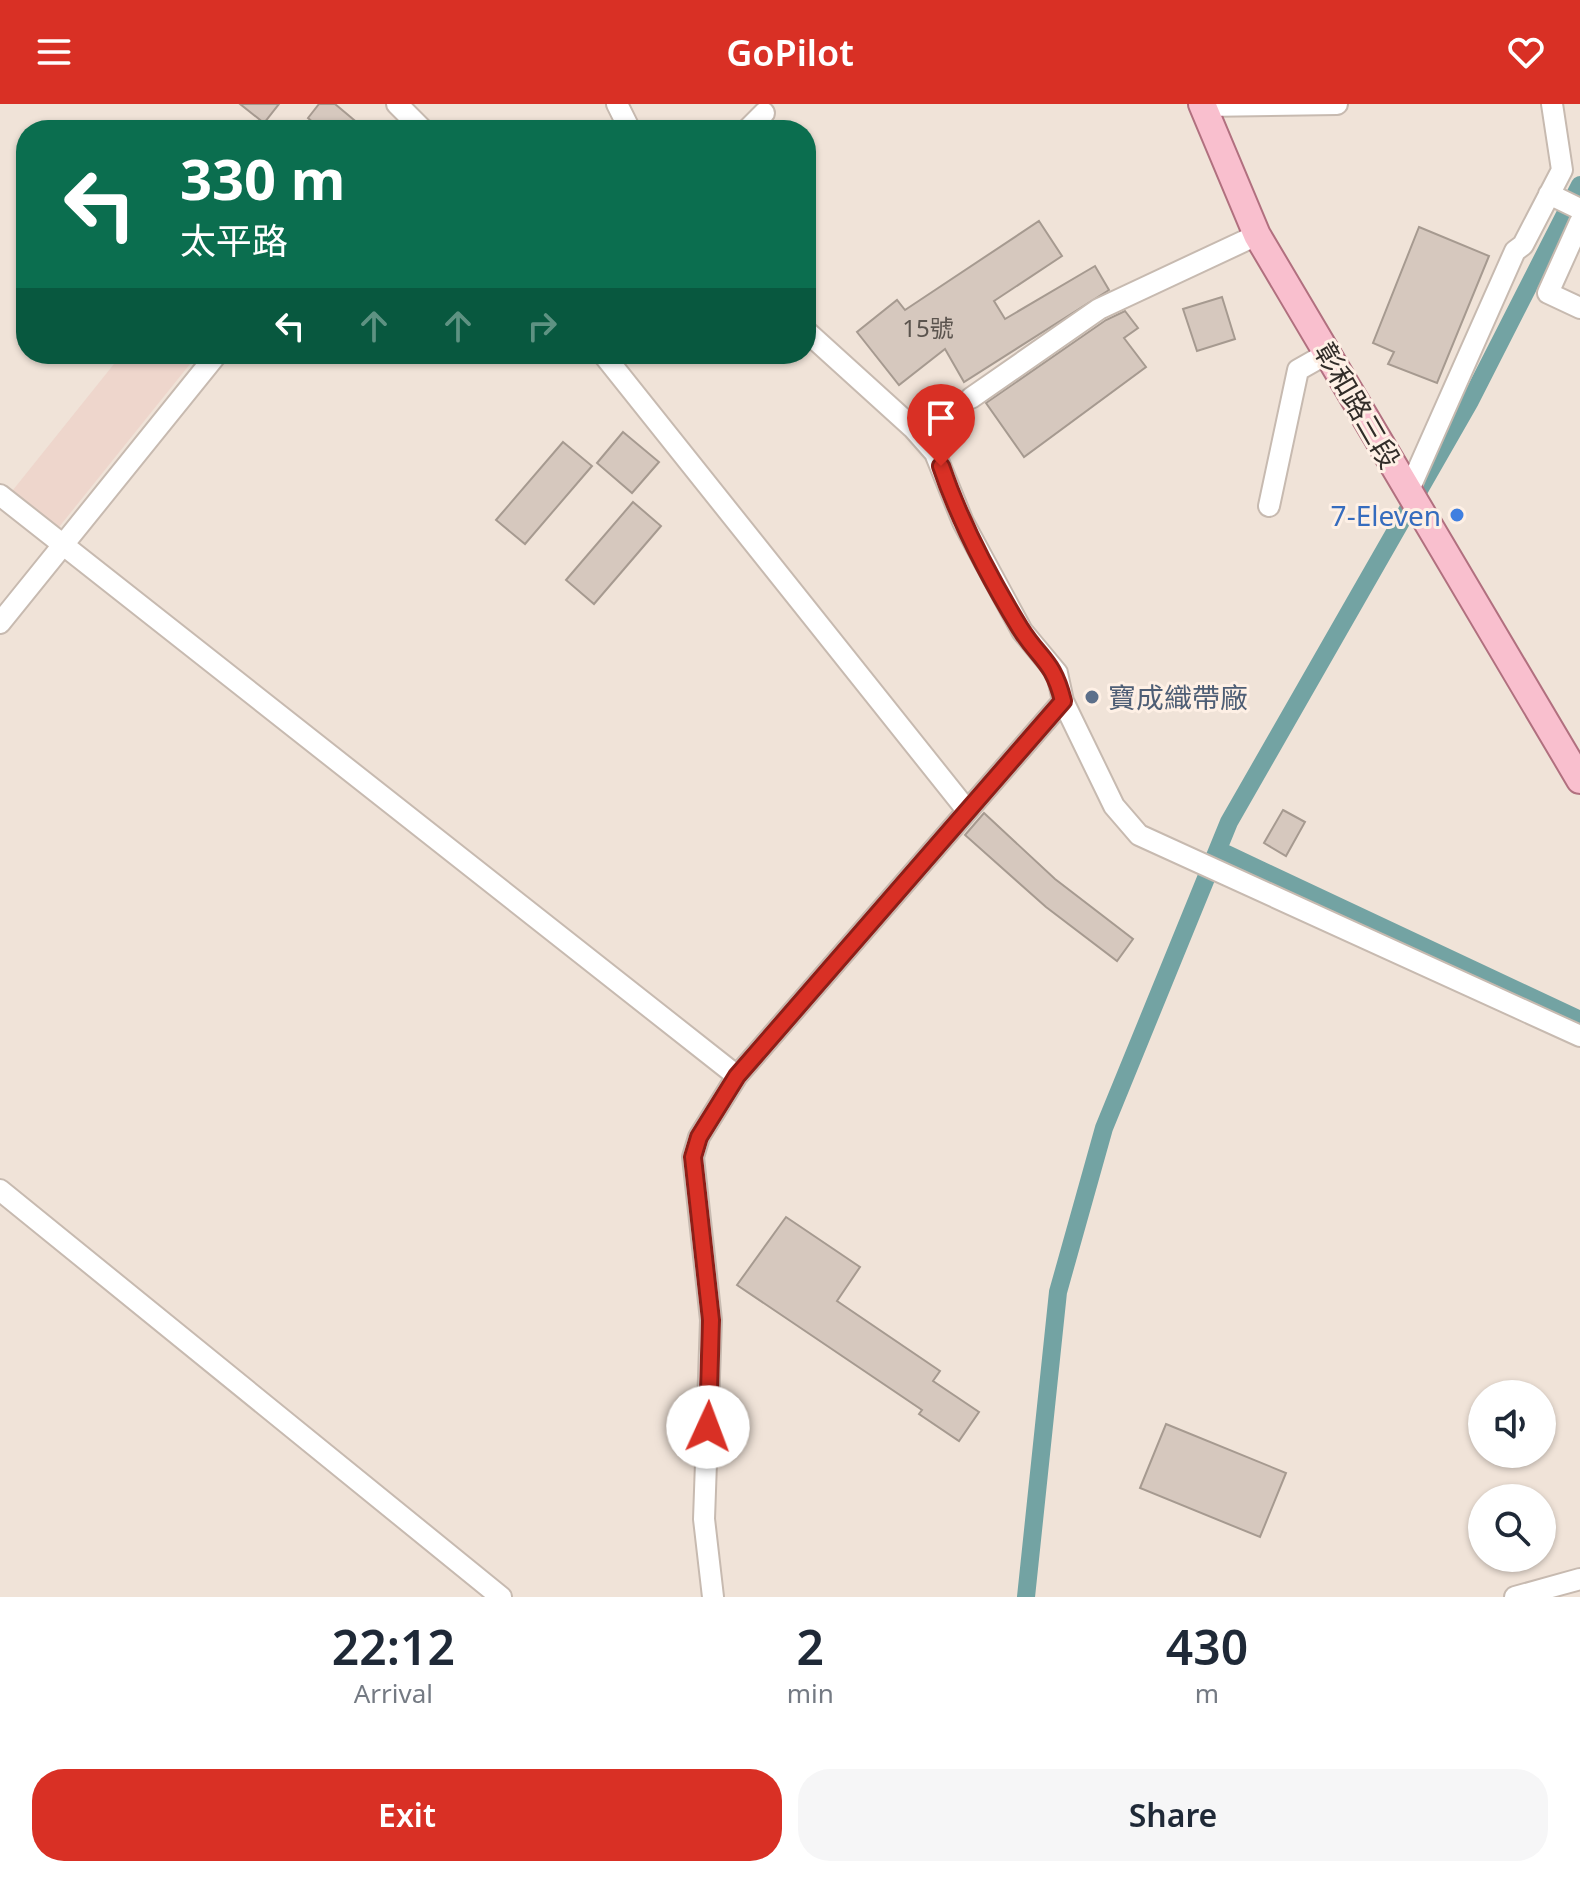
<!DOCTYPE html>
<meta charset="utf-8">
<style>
body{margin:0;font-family:"Noto Sans","Noto Sans TC",sans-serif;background:#f6f6f7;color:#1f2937;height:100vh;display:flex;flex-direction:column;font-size:30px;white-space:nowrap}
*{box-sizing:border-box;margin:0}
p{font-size:26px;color:#747a83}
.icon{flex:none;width:44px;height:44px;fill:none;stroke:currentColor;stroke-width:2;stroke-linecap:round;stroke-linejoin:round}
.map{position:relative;height:1493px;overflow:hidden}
.sheet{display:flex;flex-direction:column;background:#fff;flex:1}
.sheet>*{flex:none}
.banner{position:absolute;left:16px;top:16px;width:800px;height:244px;border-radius:32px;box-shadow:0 2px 6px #0004;background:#0b6e4f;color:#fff;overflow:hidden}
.buttons{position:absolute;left:1468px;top:1276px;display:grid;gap:16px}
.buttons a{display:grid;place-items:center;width:88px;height:88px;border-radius:50%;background:#fff;box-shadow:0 2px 6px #0004;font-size:40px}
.pin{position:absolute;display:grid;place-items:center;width:68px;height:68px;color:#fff;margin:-82px -34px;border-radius:50% 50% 50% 0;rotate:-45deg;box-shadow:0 0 8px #0007}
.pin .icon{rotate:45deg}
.me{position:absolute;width:88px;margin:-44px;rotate:2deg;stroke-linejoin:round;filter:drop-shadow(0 0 6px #0008)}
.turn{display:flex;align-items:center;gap:28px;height:168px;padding:0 32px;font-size:36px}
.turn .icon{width:104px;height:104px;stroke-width:2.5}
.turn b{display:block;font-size:56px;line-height:68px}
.lanes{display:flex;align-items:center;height:76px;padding:0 32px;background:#0003;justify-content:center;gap:40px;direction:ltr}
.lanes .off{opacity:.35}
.eta{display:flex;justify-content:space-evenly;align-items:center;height:136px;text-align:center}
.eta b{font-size:48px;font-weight:600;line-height:56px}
.button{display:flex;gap:16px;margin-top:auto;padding:16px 32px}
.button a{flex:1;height:92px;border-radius:32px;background:#d93025;color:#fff;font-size:32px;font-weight:600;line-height:92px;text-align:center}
.button a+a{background:#f6f6f7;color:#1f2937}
header{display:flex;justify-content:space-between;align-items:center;height:104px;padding:0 32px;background:#d93025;color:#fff;font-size:36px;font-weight:600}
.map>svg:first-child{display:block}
</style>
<header><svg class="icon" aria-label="menu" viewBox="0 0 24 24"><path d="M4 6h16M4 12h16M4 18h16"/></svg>GoPilot<svg class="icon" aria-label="heart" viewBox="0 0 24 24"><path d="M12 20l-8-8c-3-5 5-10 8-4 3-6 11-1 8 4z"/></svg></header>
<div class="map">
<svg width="1580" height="1493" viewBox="0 0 1580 1493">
<rect width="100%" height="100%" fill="#f0e3d8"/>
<path fill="#eed6cc" d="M122,250H198L55,428L9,391Z"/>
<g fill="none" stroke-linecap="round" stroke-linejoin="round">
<path stroke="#73a3a3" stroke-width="18" d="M1218,746L1580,916
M1026,1493L1058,1188L1104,1024L1229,718L1470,297L1580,81"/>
</g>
<path fill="#d6c8be" stroke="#a69a90" stroke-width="2" d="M240,0H279L264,19Z
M319,0H335L366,26H322L308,14Z
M1039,117L1062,152L994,197L1005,215L1095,162L1109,186L964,278L945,245L899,281L857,228L897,196L905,206Z
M1419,123L1489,152L1437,279L1388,260L1394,248L1373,239Z
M1222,193L1235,235L1197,247L1183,205Z
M1125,207L1138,224L1124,234L1146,263L1024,353L986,299L1106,216Z
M623,328L659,358L632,389L597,359Z
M563,338L592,362L525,440L496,416Z
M633,398L661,422L594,500L566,476Z
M1283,706L1305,718L1286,752L1264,739Z
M984,709L1055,775L1133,835L1117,857L1046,803L965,731Z
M786,1113L860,1163L837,1197L940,1267L933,1277L979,1308L959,1337L919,1310L922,1306L737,1181Z
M1166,1320L1286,1369L1260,1433L1140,1384Z"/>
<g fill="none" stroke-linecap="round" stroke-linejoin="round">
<defs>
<path id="minor" d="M397,0L423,26
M617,0L630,26
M1203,2L1337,0
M747,26L764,9
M1549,90L1580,105
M1580,118L1548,189L1580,204
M806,227L913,324L935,349L963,418L1022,527L1057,569L1063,597L1114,702L1139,731L1580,932
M603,250L966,705
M971,294L1099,205L1257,131
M1408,388L1515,147L1523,141L1562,66L1552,0
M0,391L737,972
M1269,402L1298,266L1328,249
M0,519L217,250
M0,1086L501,1493
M713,1493L704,1415L711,1216L693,1053L699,1033L737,972L1063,597
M1515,1493L1580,1475"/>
<path id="major" d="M1202,0L1257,131L1580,676"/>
</defs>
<use href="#minor" stroke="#c7bab0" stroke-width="24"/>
<use href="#major" stroke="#b1707f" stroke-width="30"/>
<use href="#minor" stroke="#fff" stroke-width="20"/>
<use href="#major" stroke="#f9bfce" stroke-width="26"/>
</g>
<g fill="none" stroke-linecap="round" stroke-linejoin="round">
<defs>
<path id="route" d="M708,1323L711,1216L693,1053L699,1033L737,972L1063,597C1053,556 1040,556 1020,524C989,473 960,418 941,362"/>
</defs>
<use href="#route" stroke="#8d1f18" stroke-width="20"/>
<use href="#route" stroke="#d93025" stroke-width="14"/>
</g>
<circle fill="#3f7fe0" stroke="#fef0e5" stroke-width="3" cx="1457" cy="411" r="8"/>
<circle fill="#5c6f8a" stroke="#fef0e5" stroke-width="3" cx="1092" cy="593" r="8"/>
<g text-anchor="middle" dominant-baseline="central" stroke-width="6" stroke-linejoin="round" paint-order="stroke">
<g font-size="24" fill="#5b544e">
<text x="928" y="223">15號</text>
</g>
<g font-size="28" fill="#322d29" stroke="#fef0e5">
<text transform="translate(1358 301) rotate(60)">彰和路三段</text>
</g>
<g font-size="28" fill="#366cbe" stroke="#fef0e5" text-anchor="end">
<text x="1441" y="411">7-Eleven</text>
</g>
<g font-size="28" fill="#4e5e75" stroke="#fef0e5" text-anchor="start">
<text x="1108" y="593">寶成織帶廠</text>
</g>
</g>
</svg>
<div class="buttons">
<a><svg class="icon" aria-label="sound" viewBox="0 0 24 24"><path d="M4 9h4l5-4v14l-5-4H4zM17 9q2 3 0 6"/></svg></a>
<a><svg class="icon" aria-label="search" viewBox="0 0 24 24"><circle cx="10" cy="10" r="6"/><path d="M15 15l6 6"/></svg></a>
</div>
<div class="pin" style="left:941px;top:362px;background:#d93025"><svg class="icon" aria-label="arrive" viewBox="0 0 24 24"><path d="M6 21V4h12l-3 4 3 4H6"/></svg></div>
<svg class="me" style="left:708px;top:1323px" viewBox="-20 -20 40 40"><circle r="19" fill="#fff"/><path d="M0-13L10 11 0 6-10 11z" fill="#d93025"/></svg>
<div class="banner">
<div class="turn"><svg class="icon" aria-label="left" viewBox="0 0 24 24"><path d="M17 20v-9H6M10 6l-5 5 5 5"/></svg><div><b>330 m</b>太平路</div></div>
<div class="lanes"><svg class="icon" aria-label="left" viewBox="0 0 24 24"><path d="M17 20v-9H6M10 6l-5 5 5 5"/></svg><svg class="icon off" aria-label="ahead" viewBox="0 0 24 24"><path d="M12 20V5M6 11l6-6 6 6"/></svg><svg class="icon off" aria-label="ahead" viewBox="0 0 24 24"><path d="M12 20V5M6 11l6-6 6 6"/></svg><svg class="icon off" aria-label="right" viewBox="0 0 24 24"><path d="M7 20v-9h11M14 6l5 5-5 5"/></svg></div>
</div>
</div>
<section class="sheet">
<div class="eta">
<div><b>22:12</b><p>Arrival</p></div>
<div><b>2</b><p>min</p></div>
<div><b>430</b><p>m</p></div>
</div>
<div class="button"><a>Exit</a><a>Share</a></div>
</section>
